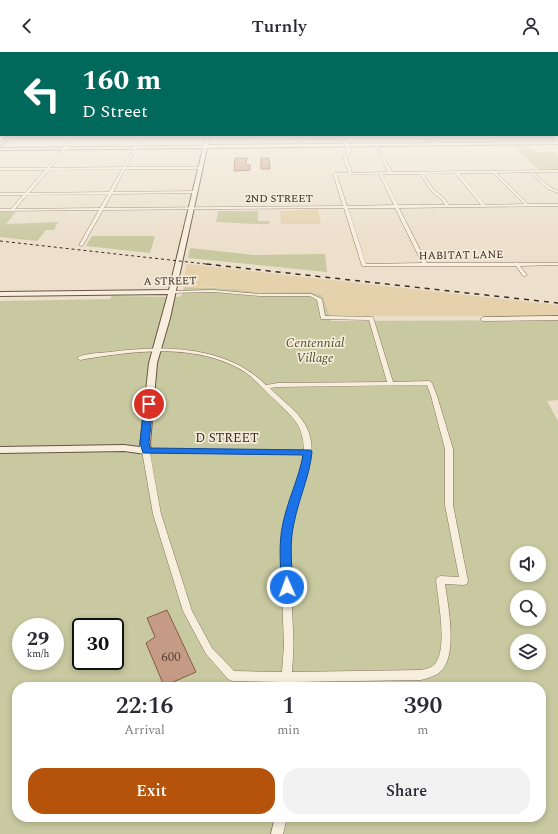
<!DOCTYPE html>
<style>
body{margin:0;font-family:Spectral,serif;background:#f2f2f3;color:#2b2b33;height:100vh;display:flex;flex-direction:column;font-size:15px;white-space:nowrap}
*{box-sizing:border-box;margin:0}
p{font-size:13px;color:#7c7c81}
.icon{flex:none;width:22px;height:22px;fill:none;stroke:currentColor;stroke-width:2;stroke-linecap:round;stroke-linejoin:round}
.map{position:relative;flex:1;overflow:hidden}
.side{position:absolute;left:12px;top:630px;width:534px;height:140px;display:flex;flex-direction:column;background:#fff;border-radius:16px;box-shadow:0 2px 6px #0003}
.side>*{flex:none}
.guide{position:absolute;left:0px;top:0px;width:558px;height:84px;box-shadow:0 2px 6px #0003;background:#00695c;color:#fff;overflow:hidden}
.fabs{position:absolute;left:510px;top:494px;display:grid;gap:8px}
.fabs a{display:grid;place-items:center;width:36px;height:36px;border-radius:50%;background:#fff;box-shadow:0 2px 6px #0003;font-size:20px}
.speed{position:absolute;left:12px;top:566px;display:flex;gap:8px;font-size:20px;font-weight:700;text-align:center}
.speed>*{display:grid;place-content:center;width:52px;height:52px;border-radius:50%;background:#fff;box-shadow:0 2px 6px #0003;line-height:1}
.speed small{font-size:10px;font-weight:400}
.speed .limit{border:2px solid #111;border-radius:6px;background:#fff;color:#111}
.pin{position:absolute;display:grid;place-items:center;width:34px;height:34px;color:#fff;margin:-17px;border:2px solid #fff;border-radius:50%;box-shadow:0 1px 4px #0007}
.me{position:absolute;width:44px;margin:-22px;rotate:358deg;stroke-linejoin:round;filter:drop-shadow(0 0 3px #0008)}
.turn{display:flex;align-items:center;gap:14px;height:84px;padding:0 16px;font-size:18px}
.turn .icon{width:52px;height:52px;stroke-width:2.5}
.turn b{display:block;font-size:28px;line-height:34px}
.eta{display:flex;justify-content:space-evenly;align-items:center;height:68px;text-align:center}
.eta b{font-size:24px;font-weight:600;line-height:28px}
.primary-button{display:flex;gap:8px;margin-top:auto;padding:8px 16px}
.primary-button a{flex:1;height:46px;border-radius:16px;background:#b45309;color:#fff;font-size:16px;font-weight:600;line-height:46px;text-align:center}
.primary-button a+a{background:#f2f2f3;color:#2b2b33}
header{display:flex;justify-content:space-between;align-items:center;height:52px;padding:0 16px;background:#fff;font-size:18px;font-weight:600}
.map>svg:first-child{display:block}
</style>
<header><svg class="icon" aria-label="back" viewBox="0 0 24 24"><path d="M15 5l-7 7 7 7"/></svg>Turnly<svg class="icon" aria-label="person" viewBox="0 0 24 24"><circle cx="12" cy="8" r="4"/><path d="M4 21q1-7 8-7t8 7"/></svg></header>
<div class="map">
<svg width="558" height="782" viewBox="0 0 558 782">
<rect width="100%" height="100%" fill="#ece0cc"/>
<path fill="#c8c9a0" fill-rule="evenodd" d="M511,93H525L535,100H552L558,105V118H540Z
M218,159H258V169H269V172C251,173 234,170 216,170Z
M0,160H16L6,172L58,170L54,178H46L37,189L0,185Z
M92,184H155L150,201L86,194Z
M190,196L254,203L325,202L327,220L188,206Z
M184,235L311,240L323,243L331,269L558,268V348L547,349L558,369V782H0V249L110,247L112,244L178,245L182,243ZM517,501H539V523H517ZM517,545H539V567H517ZM21,575H55V609H21ZM81,575H115V609H81ZM517,589H539V611H517ZM17,635H541V765H17Z"/>
<path fill="#e5d1ac" d="M318,157L321,172H281L280,159Z
M187,212L558,253V264H330L322,243L311,240L259,241L227,236L192,235L190,232L183,231Z"/>
<path fill="#c69b85" stroke="#855c48" d="M235,106H247L246,113H250V118L234,119Z
M261,106H269L270,117H261Z
M167,558L196,620L164,634L146,591L155,585L147,566Z"/>
<g fill="none" stroke-linecap="round" stroke-linejoin="round">
<defs>
<path id="street" d="M557,81H558V83H557Z
M75,83H78L50,116L123,115L142,83H144L126,115H201L203,116L201,117H125L113,140L195,139L197,140L195,141L112,142L104,156L343,154L333,122L335,121H349L343,106L347,99L341,83H343L351,99L347,106L352,121L388,120L375,93L376,92L392,120L558,118V120H533L550,135L558,139V141L548,137L530,120L497,121L528,152H558V154L399,156L427,211H514L516,210L518,211H558V213L520,214L527,223L525,224H523L516,214H362L344,156L103,158L83,193L81,194L79,193L99,158L0,159V157H11L23,143H0V141H25L45,118H0V116H47ZM122,117L109,140L29,141L49,118ZM455,121L481,153H449L444,146L434,138L423,122ZM459,121H493L524,152L485,153ZM379,122L394,153L347,154L337,123ZM382,122H420L432,140L442,148L445,153H398ZM108,142L100,156L15,157L27,143ZM348,156H395L422,211L366,212Z
M300,83H302L304,94L302,93Z
M429,83H432L439,93H437Z
M514,83H517L527,92L525,93Z
M214,238L260,242H311L322,247L325,264L373,265L393,330L429,329L432,331L437,344L453,397V453L468,529L467,532L464,533L445,532C448,553 458,603 441,619C436,624 428,626 421,628L293,630V635H283L282,630L232,629L228,627L206,602L183,559L153,462L142,399L146,397L304,398C303,371 292,365 274,347C264,338 256,328 245,320C197,290 133,299 80,308L77,306C84,301 101,301 110,300C163,293 226,293 266,333L278,331L387,330L369,268L321,267L317,248L310,244H260L214,240L171,241L169,240L171,239ZM427,333L431,344L445,397V453L459,525L440,524L437,526L436,528C438,547 448,597 435,612C431,616 426,617 421,618L292,620C293,606 294,592 293,578C292,543 287,507 292,472C297,442 319,412 309,381C303,362 283,350 270,336L278,335ZM150,401L304,402L300,421L286,461L282,487L281,517L284,593L282,620L234,619L212,596L192,559L161,462Z
M558,264V268L483,269L480,267L483,265Z
M275,765H287L283,782H271Z"/>
<path id="secondary" d="M10,83H14L0,94V91Z
M206,83H210L208,93L558,90V92L207,96L170,266L157,311L150,391L151,399L150,401L146,402L124,399L0,401V395L124,393L140,395L149,311L168,242L0,244V240L169,238L203,96L0,98V96L203,94Z"/>
</defs>
<use href="#street" stroke="#887361" stroke-width="1"/>
<use href="#secondary" stroke="#6a5444" stroke-width="2"/>
<use href="#street" fill="#f7eede" fill-rule="evenodd"/>
<use href="#secondary" fill="#f7eede" fill-rule="evenodd"/>
<path stroke="#3a2c23" stroke-width="1" stroke-dasharray="3 3" stroke-linecap="butt" d="M0,189L215,213"/>
<path stroke="#3a2c23" stroke-width="1.5" stroke-dasharray="5 5" stroke-linecap="butt" d="M206,212L558,251"/>
</g>
<linearGradient id="sky" x2="0" y2="1"><stop stop-color="#8fb9d5"/><stop offset="0.43" stop-color="#f6f1e8"/><stop offset="1" stop-color="#f6f1e8" stop-opacity="0"/></linearGradient>
<rect width="558" height="190" fill="url(#sky)"/>
<path fill="#1a73e8" stroke="#114b97" d="M149,350L153,352L149,391L150,396L311,398L312,400C309,426 299,446 294,471C289,492 292,514 293,535L291,539L287,540L283,539L281,535C281,514 278,492 283,471C288,447 299,426 303,403L143,401L140,391L144,352Z"/>
<g text-anchor="middle" dominant-baseline="central" stroke-width="3.5" stroke-linejoin="round" paint-order="stroke">
<g font-size="11" fill="#3a2c23" stroke="#f4ebdb">
<text x="279" y="146">2ND STREET</text>
<text transform="translate(461 203) rotate(-1)">HABITAT LANE</text>
<text transform="translate(170 229) rotate(-1)">A STREET</text>
</g>
<g font-size="13" font-style="italic" fill="#4d542b" stroke="#f4ebdb">
<text x="315" y="291">Centennial<tspan x="315" dy="15">Village</tspan></text>
</g>
<g font-size="13" fill="#3a2c23" stroke="#f4ebdb">
<text x="227" y="386">D STREET</text>
</g>
<g font-size="13" fill="#5d483c">
<text x="171" y="605">600</text>
</g>
</g>
</svg>
<div class="fabs">
<a><svg class="icon" aria-label="sound" viewBox="0 0 24 24"><path d="M4 9h4l5-4v14l-5-4H4zM17 9q2 3 0 6"/></svg></a>
<a><svg class="icon" aria-label="search" viewBox="0 0 24 24"><circle cx="10" cy="10" r="6"/><path d="M15 15l6 6"/></svg></a>
<a><svg class="icon" aria-label="layers" viewBox="0 0 24 24"><path d="M12 4l9 5-9 5-9-5zM3 14l9 5 9-5"/></svg></a>
</div>
<div class="speed"><div>29<small>km/h</small></div><div class="limit">30</div></div>
<div class="pin" style="left:149px;top:352px;background:#d93025"><svg class="icon" aria-label="arrive" viewBox="0 0 24 24"><path d="M6 21V4h12l-3 4 3 4H6"/></svg></div>
<svg class="me" style="left:287px;top:535px" viewBox="-20 -20 40 40"><circle r="17" fill="#1a73e8" stroke="#fff" stroke-width="3"/><path d="M0-11L8 9 0 5-8 9z" fill="#fff"/></svg>
<div class="guide">
<div class="turn"><svg class="icon" aria-label="left" viewBox="0 0 24 24"><path d="M17 20v-9H6M10 6l-5 5 5 5"/></svg><div><b>160 m</b>D Street</div></div>
</div>
<section class="side">
<div class="eta">
<div><b>22:16</b><p>Arrival</p></div>
<div><b>1</b><p>min</p></div>
<div><b>390</b><p>m</p></div>
</div>
<div class="primary-button"><a>Exit</a><a>Share</a></div>
</section>
</div>
